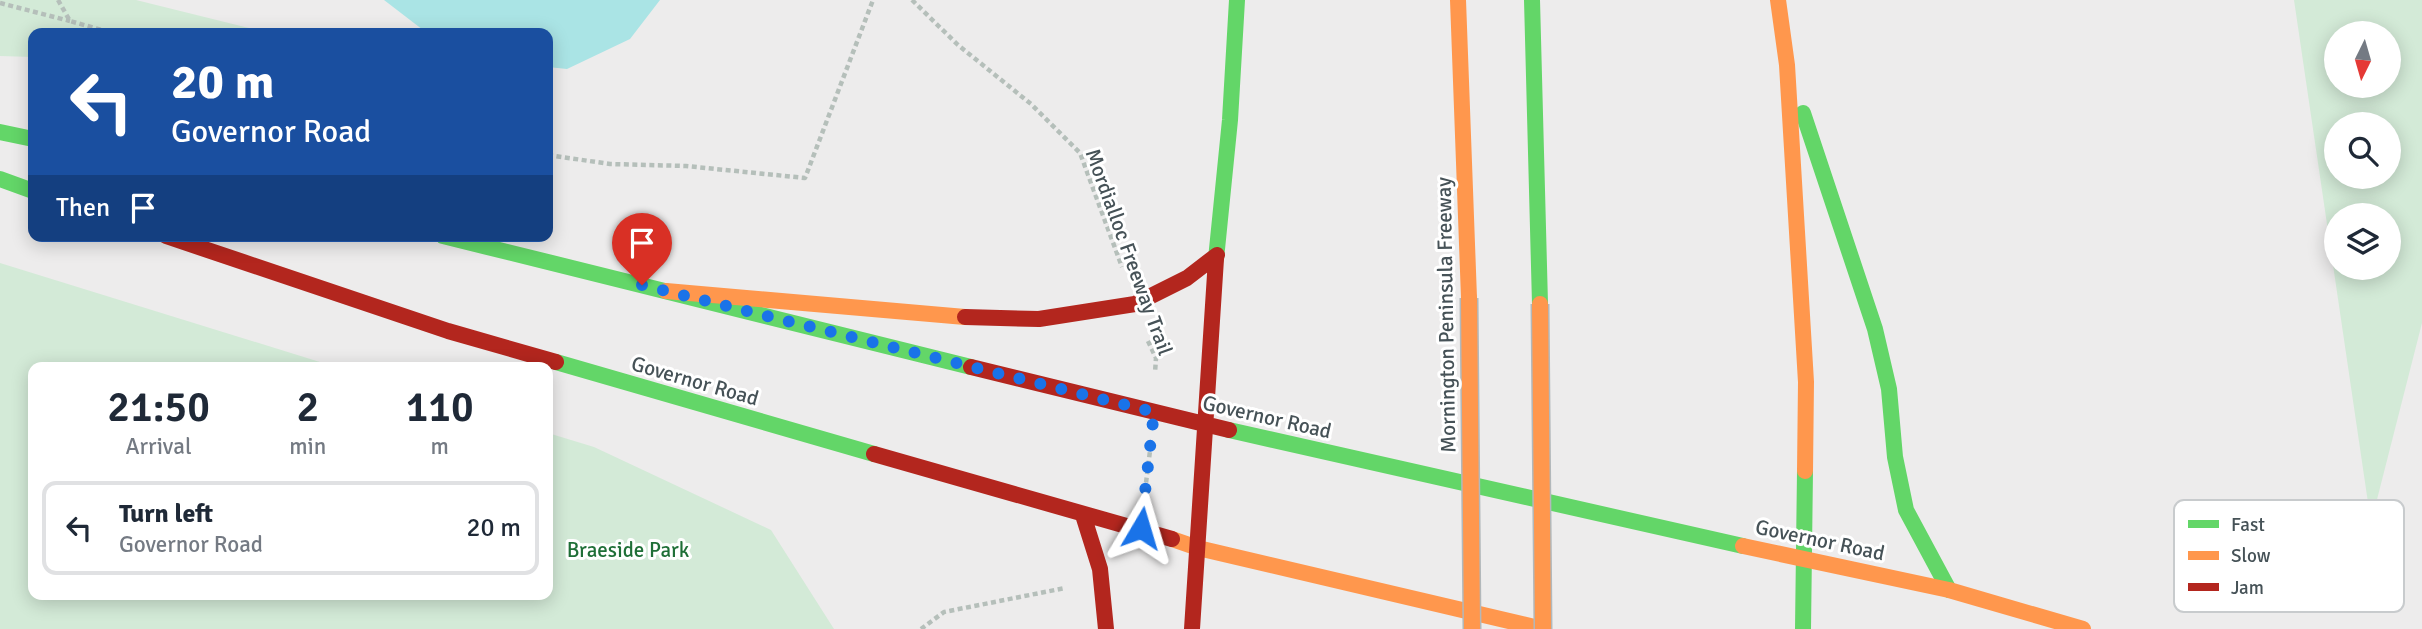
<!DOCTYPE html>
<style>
body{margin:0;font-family:Signika,sans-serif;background:#f2f2f3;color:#1f2937;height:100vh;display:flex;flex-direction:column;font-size:26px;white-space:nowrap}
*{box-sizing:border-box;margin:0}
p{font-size:23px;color:#747a83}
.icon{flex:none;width:38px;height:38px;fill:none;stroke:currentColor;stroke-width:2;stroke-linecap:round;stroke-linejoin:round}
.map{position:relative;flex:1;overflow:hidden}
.sheet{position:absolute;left:28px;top:362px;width:525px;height:238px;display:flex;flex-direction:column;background:#fff;border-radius:14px;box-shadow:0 4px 18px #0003}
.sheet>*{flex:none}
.banner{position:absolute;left:28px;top:28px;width:525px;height:214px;border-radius:14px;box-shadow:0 4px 18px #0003;background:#1a4fa0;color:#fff;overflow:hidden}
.needle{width:46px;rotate:185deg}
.buttons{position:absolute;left:2324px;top:21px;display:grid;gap:14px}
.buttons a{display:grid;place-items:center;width:77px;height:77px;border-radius:50%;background:#fff;box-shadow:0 4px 18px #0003;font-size:35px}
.pin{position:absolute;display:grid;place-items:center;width:60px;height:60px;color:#fff;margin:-72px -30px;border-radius:50% 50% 50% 0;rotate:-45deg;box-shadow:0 0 7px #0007}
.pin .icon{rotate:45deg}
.me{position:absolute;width:77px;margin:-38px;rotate:7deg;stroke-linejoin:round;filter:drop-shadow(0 0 5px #0008)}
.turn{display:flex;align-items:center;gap:24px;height:147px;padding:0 28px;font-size:32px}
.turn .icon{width:91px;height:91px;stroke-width:2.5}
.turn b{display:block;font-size:49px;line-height:60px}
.then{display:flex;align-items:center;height:66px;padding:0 28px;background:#0003;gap:14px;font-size:26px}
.eta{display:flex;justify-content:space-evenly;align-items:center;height:119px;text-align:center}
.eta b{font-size:42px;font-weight:600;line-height:49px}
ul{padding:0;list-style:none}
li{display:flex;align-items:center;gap:21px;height:94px;margin:0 14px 10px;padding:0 14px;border:4px solid #e0e1e3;border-radius:14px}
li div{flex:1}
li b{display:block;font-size:26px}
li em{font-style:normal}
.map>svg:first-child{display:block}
</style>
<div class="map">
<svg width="2422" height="629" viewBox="0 0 2422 629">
<rect width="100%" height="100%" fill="#edecec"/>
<path fill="#d3ead7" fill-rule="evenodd" d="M0,0H136L269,33H33V57L0,56Z
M2294,0H2422V323L2371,523ZM2336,33H2389V86H2336ZM2389,124V177H2336V124ZM2336,215H2389V268H2336Z
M0,263L336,367L33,368V595H548V433L594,447L771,530L834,629H0Z"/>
<path fill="#aae4e5" d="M384,0H660L630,39L567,69L548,67V33H427Z"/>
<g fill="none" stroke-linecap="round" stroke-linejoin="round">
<path stroke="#b5bfba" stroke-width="4.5" stroke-dasharray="5 3.5" stroke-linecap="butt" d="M58,0L70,21L112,33
M912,0L958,45L1031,104L1080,153L1122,267
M0,3L70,21
M548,155L610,164L686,166L805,178L873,0
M1148,341L1156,358L1155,373
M1145,491L1150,451
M921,629L944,612L1065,588"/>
<path stroke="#63d668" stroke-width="16" d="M1532,0L1540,304
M1803,113L1875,329L1889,389L1895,457L1906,510L1949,590
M0,132L33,139
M0,179L33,191
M443,236L971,367
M1216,259L1230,120L1237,0
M556,362L874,454
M1229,430L1743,546
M1803,629L1805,471"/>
<path stroke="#ff974d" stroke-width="16" d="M1458,0L1469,298
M1778,0L1787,65L1806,382L1805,471
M666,291L965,317
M1172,539L1198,548L1543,629
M1743,546L1949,590L2083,629"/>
<path stroke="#b3261e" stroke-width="16" d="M166,236L448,331L556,362
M965,317L1039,319L1135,304L1187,278L1217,255
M971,367L1229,430
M874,454L1172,539
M1083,515L1100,569L1106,629
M1192,629L1216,259"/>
<defs>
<path id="slow-bridge" d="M1469,298L1472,629
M1540,304L1543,629"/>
</defs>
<use href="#slow-bridge" stroke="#b2b8bb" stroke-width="19" stroke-linecap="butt"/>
<use href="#slow-bridge" stroke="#ff974d" stroke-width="16"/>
</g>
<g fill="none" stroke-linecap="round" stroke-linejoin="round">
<path stroke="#1a73e8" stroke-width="12" stroke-dasharray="0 21.6" d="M642,285L1154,412L1141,528"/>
</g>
<g text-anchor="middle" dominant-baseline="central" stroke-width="6" stroke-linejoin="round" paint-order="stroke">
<g font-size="21" fill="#465257" stroke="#fff">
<text transform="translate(1129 252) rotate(70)">Mordialloc Freeway Trail</text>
<text transform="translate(1446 315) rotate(-91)">Mornington Peninsula Freeway</text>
<text transform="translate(695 381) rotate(16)">Governor Road</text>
<text transform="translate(1267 417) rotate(13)">Governor Road</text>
<text transform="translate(1820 540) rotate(12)">Governor Road</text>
</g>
<g font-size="21" fill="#1f6f37" stroke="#fff">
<text x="628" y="550">Braeside Park</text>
</g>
</g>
<rect x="2174" y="500" width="230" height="112" rx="10" fill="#fff" stroke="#c8cbcd" stroke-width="2"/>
<rect x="2188" y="520" width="31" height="8" fill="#63d668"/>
<rect x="2188" y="551" width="31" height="9" fill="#ff974d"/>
<rect x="2188" y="583" width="31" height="8" fill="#b3261e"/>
<g font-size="19" fill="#465257">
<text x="2231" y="531">Fast</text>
<text x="2231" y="562">Slow</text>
<text x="2231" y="594">Jam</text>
</g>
</svg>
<div class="buttons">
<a><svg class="needle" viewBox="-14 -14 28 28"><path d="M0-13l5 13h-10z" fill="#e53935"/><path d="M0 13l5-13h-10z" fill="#747a83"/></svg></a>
<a><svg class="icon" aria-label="search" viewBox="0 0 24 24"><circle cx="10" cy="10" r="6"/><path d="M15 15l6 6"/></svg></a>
<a><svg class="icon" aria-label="layers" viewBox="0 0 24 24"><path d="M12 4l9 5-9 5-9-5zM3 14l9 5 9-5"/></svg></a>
</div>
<div class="pin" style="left:642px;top:285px;background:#d93025"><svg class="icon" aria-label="arrive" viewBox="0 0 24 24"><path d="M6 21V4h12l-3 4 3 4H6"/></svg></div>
<svg class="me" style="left:1141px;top:528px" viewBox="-20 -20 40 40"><path d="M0-17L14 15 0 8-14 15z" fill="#1a73e8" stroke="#fff" stroke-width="4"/></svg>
<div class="banner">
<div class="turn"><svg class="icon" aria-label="left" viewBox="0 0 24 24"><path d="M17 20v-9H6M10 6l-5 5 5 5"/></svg><div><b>20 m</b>Governor Road</div></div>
<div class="then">Then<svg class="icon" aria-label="arrive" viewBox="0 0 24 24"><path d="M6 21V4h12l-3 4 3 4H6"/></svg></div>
</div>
<section class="sheet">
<div class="eta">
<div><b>21:50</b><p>Arrival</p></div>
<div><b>2</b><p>min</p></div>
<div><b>110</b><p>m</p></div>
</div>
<ul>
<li><svg class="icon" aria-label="left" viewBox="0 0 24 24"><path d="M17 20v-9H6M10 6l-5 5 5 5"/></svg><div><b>Turn left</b><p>Governor Road</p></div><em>20 m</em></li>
</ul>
</section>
</div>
